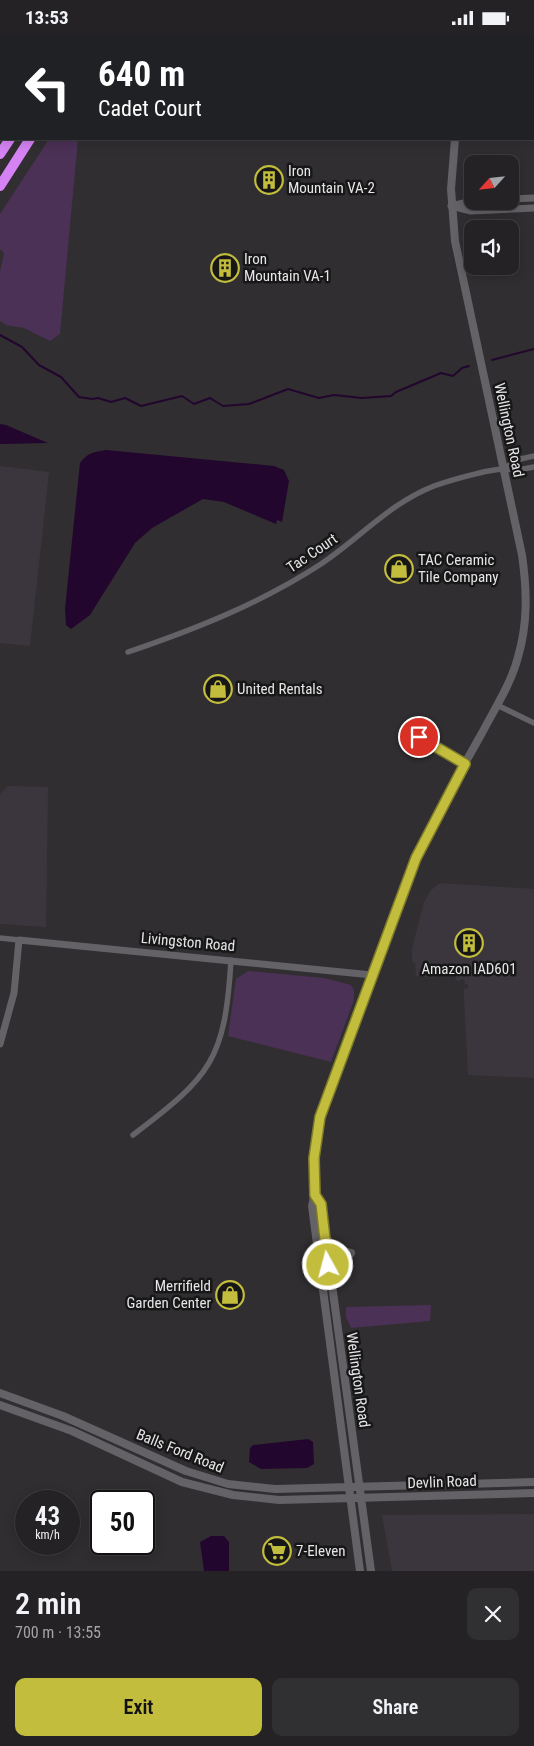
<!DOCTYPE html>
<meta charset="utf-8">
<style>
body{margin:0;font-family:"Roboto Condensed",sans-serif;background:#302f32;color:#f1f3f6;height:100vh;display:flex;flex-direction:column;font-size:19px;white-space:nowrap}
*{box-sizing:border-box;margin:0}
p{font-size:16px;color:#a3a4a7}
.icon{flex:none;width:28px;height:28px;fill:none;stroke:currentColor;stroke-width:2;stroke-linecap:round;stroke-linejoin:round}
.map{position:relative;height:1536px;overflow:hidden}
.panel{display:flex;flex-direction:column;background:#242225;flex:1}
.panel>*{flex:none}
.top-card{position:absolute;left:0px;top:0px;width:535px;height:105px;box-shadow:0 2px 12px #0003,0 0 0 1px #413f42;background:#202124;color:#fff;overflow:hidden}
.needle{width:32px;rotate:243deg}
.tools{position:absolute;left:464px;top:120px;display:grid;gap:10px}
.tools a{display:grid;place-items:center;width:55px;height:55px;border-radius:10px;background:#242225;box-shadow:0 2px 12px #0003,0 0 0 1px #413f42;font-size:25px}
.speed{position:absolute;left:15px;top:1455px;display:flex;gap:10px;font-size:25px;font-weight:700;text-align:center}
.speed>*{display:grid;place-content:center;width:65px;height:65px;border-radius:50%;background:#242225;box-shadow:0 2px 12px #0003,0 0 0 1px #413f42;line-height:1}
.speed small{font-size:12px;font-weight:400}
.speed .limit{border:2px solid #111;border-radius:8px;background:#fff;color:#111}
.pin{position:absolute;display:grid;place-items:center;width:42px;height:42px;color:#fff;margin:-21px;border:2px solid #fff;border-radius:50%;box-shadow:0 1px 5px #0007}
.me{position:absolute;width:55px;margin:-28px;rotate:353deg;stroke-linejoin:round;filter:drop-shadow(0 0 4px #0008)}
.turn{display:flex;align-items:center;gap:18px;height:105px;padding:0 15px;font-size:22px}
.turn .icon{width:65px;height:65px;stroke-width:2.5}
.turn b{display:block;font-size:35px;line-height:42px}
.round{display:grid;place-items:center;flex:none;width:52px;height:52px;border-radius:10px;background:#302f32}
.overview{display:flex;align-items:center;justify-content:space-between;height:85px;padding:0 15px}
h1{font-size:30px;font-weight:600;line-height:38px}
.button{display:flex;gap:10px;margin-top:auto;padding:10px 15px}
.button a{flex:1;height:58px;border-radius:10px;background:#c3bd3e;color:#111;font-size:20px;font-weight:600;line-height:58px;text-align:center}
.button a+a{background:#302f32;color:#f1f3f6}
.status{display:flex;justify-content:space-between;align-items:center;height:35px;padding:0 25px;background:#242225;direction:ltr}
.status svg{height:14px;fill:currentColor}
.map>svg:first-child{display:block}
</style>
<div class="status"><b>13:53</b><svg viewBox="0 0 49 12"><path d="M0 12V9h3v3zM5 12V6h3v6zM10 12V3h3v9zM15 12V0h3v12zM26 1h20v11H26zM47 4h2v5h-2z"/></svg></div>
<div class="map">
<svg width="534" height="1536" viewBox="0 0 534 1536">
<rect width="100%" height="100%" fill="#302e31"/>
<path fill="#3b363d" d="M0,431L49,437L30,611L0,608Z
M8,751L48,752L46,892L0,889V759Z
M440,848L534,854V1043L468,1040L464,962V954L468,953V949H465L464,944L457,946L455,940L435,941V943L416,941L415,928L412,927V913L424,867L431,855Z
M534,1479V1536H392L382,1480Z"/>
<path fill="#4b3156" d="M49,104H78L60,299L50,306L24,293L6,290L0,286V237L4,218L0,214V179Z
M248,936L324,943L351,950L354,955V965L331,1027L228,1001L236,944Z
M431,1270L430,1286L351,1293L346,1282V1272Z"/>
<path fill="#23062d" d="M0,389L6,390L48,408L0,409Z
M106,415L274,431L284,435L289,446L282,487L277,485L276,489L224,467L203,464L152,493L135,508L90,580L71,594L66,590L65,574L80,428C87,418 94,417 106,415Z
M308,1404L313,1407L314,1429L307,1433L261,1434L249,1427L250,1413L253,1410Z
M211,1501H224L229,1507V1536H204L200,1507Z"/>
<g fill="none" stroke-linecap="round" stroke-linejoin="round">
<path stroke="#23062d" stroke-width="2" d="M0,300L22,312L39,330L61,342L79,362L92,364L98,363L111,367L125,363L141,371L182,361L194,369L210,363L223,371L249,369L288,354L319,363L334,360L362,363L391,361L396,357L441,338L453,341L462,333L469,331
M492,325L534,314"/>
<path stroke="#646266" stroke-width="5.5" d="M519,0L521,1
M506,1V0
M504,434L516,425L534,421
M128,617C196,594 261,568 321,529C360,503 390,468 434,451C448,446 489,434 504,434C515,435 523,435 534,432
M497,670L534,688
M404,693L465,729
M0,903L19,905
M133,1100C211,1041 225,1025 231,925"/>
<path stroke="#646266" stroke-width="7" d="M510,164L534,163
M451,171L471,176L534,173
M451,171L472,166
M0,1009L14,958L19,905L372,940"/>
<path stroke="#646266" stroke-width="8" d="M474,1V0
M315,1160L321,1169L371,1536
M327,1203L334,1213L351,1218
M332,1246L337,1228L351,1218
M0,1358L63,1381L186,1436L228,1449L275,1454L534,1447
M0,1370L72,1396L182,1447L233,1460L279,1465L534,1458
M360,1536L312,1171C316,1157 314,1145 314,1131C314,1110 317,1091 323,1071L416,823C435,780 459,739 482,698C495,673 511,649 518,622C528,588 527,555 522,520L455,206L451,154L455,104"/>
<path stroke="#d583f4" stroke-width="10" d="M75,1L76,0
M95,1L96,0
M0,119L10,104
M0,151L30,104"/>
</g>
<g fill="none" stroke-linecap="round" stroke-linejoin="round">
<defs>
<path id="route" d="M328,1230L321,1169L315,1160L314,1123L320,1082L416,823L465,729L419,702"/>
</defs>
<use href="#route" stroke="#7f7b28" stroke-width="12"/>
<use href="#route" stroke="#c3bd3e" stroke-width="9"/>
</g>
<defs>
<symbol id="building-ring" viewBox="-11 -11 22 22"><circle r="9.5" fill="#181718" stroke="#c3bd3e" stroke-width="1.5"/><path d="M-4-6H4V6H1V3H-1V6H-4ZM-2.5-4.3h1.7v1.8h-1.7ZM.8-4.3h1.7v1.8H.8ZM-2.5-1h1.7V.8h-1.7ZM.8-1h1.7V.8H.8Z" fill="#c3bd3e"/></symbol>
<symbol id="shop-ring" viewBox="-11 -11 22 22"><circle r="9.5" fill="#181718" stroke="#c3bd3e" stroke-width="1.5"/><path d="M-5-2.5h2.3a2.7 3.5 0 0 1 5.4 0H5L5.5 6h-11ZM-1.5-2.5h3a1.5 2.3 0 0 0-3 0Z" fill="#c3bd3e"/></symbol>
<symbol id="supermarket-ring" viewBox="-11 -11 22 22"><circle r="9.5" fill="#181718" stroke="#c3bd3e" stroke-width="1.5"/><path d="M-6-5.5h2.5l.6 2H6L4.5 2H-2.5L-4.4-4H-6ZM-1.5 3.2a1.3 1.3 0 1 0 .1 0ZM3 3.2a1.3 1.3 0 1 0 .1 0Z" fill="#c3bd3e"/></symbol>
</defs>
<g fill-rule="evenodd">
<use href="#building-ring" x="253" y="129" width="32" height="32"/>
<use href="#building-ring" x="209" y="217" width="32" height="32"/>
<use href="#shop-ring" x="383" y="518" width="32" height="32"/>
<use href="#shop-ring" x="202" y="638" width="32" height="32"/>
<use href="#building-ring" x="453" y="892" width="32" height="32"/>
<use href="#shop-ring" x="214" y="1244" width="32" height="32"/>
<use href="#supermarket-ring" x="261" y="1500" width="32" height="32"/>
</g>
<g text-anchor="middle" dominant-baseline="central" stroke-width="5" stroke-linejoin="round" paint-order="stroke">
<g font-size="15" fill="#e6e5e7" stroke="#181718" text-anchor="start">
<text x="288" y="136">Iron<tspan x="288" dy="17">Mountain VA-2</tspan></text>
<text x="244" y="224">Iron<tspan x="244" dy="17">Mountain VA-1</tspan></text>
<text x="418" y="525">TAC Ceramic<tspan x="418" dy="17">Tile Company</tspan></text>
<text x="237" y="654">United Rentals</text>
<text x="469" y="934" text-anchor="middle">Amazon IAD601</text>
<text x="211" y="1251" text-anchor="end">Merrifield<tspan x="211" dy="17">Garden Center</tspan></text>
<text x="296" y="1516">7-Eleven</text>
</g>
<g font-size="15" fill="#e6e5e7" stroke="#181718">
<text transform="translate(509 395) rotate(78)">Wellington Road</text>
<text transform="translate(312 518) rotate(-34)">Tac Court</text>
<text transform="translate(188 907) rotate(5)">Livingston Road</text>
<text transform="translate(358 1345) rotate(82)">Wellington Road</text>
<text transform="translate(180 1416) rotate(22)">Balls Ford Road</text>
<text transform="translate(442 1447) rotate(-2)">Devlin Road</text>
</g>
</g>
</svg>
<div class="tools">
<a><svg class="needle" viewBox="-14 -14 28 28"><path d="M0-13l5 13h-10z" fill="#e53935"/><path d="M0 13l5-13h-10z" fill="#a3a4a7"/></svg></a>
<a><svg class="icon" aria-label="sound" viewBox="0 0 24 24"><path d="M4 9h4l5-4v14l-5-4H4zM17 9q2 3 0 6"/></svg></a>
</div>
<div class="speed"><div>43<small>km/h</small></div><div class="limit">50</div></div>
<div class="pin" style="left:419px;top:702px;background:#d93025"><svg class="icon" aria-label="arrive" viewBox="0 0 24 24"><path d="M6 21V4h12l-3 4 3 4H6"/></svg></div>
<svg class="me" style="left:328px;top:1230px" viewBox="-20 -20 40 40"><circle r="17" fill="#c3bd3e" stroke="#fff" stroke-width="3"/><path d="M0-11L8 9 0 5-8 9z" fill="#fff"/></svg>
<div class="top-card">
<div class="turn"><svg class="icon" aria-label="left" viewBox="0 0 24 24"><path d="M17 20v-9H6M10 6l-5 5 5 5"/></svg><div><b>640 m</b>Cadet Court</div></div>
</div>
</div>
<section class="panel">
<div class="overview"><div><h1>2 min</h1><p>700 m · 13:55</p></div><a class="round"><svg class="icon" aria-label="close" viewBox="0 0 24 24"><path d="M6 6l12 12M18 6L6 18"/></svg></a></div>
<div class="button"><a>Exit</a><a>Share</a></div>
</section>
